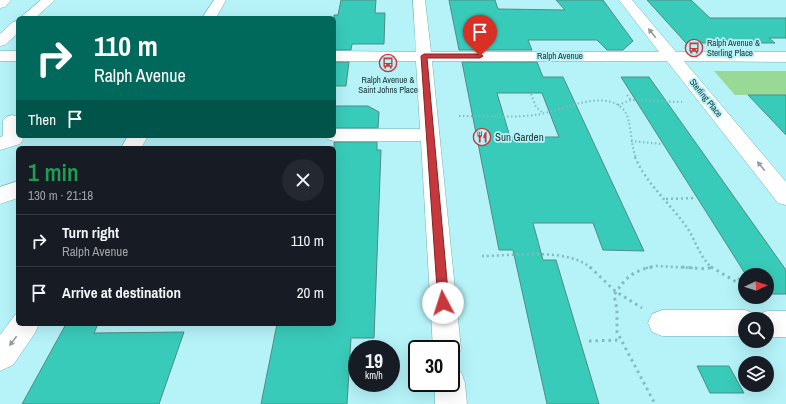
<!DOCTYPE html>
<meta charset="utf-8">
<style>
body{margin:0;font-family:"Archivo Narrow",sans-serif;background:#242831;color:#f1f3f6;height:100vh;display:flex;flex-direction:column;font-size:15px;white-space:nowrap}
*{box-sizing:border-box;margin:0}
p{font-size:13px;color:#9ea1a6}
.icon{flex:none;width:22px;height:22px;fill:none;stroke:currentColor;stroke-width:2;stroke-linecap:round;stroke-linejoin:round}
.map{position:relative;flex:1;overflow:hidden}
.sheet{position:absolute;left:16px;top:146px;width:320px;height:180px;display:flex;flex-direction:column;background:#171b24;border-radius:6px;box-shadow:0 4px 16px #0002}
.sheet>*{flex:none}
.top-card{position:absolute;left:16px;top:16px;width:320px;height:122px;border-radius:6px;box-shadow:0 4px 16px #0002;background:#00695c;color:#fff;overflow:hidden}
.needle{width:26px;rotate:86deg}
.tools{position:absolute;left:738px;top:268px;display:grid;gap:8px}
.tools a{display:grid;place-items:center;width:36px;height:36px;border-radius:50%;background:#171b24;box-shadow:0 4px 16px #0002;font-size:20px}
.speed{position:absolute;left:348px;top:340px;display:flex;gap:8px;font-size:20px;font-weight:700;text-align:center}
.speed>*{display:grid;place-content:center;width:52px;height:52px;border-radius:50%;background:#171b24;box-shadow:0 4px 16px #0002;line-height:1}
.speed small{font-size:10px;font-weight:400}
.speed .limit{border:2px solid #111;border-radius:6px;background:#fff;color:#111}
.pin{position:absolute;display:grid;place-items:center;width:34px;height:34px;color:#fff;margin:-41px -17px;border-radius:50% 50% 50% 0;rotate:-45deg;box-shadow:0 0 4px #0007}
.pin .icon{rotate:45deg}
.me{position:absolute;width:44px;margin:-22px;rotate:355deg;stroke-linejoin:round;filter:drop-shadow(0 0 3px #0008)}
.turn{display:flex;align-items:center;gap:14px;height:84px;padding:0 12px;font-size:18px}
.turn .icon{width:52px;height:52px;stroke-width:2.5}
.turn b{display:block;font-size:28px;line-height:34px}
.then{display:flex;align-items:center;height:38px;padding:0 12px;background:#0003;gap:8px;font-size:15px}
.round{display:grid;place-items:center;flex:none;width:42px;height:42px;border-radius:21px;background:#242831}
.summary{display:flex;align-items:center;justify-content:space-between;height:68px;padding:0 12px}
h1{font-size:24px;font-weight:600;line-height:30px;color:#1e9e55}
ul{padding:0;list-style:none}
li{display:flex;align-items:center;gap:12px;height:52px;padding:0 12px;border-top:1px solid #363941}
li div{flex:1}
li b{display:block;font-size:15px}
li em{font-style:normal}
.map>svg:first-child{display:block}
</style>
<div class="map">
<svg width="786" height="404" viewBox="0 0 786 404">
<rect width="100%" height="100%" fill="#b5f3f9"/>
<path fill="#98da95" d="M714,71H786V95H735Z"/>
<path fill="#39cbba" stroke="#518b83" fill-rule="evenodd" d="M341,0H376L375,13H385L384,44H352L351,50H334V15H338Z
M449,0H495L498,9L565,10L556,0H603L633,41L623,50H607L597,40H528L532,50H459Z
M647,0H691L710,18H786V38H769L775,43H686Z
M334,62H349L346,86H334Z
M462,62H537L543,77H563L644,251L603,250L593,223H533L543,260H556L599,404H547L513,250H499ZM497,93H542L559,137H510Z
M621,77H649L786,270V294H767V275H746Z
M748,95H786V135Z
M334,106H368L379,112L378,128H334Z
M334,142H377V150H381L374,338H351L347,404H261L277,324H334Z
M66,324H98L94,333L184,332L159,404H22Z
M697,366H729L744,393H710Z"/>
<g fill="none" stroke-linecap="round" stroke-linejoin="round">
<defs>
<path id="minor" d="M41,0H55L35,18H20Z
M214,0H226L216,18H202Z
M413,0H425L431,52H659L619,0H632L676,52H786V62L684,61L786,182V205L778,203L667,61H432L461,349L457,359L451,361V349H433L421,141H334L327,139L325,136H334V129H420L416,61H334V51L416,52Z
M18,21V33L5,45L0,46V34L13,22Z
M0,51H18V61H0Z
M12,115L18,117V136H22L23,140L20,144L0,150V137L3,136V121L6,117Z
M128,136H148L141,148H121Z
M18,181V198L0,204V187Z
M662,310H745L755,314L756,317L757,315L767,311H786V337H767V319H745V336H662L652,332L648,323L652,314Z
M18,314V324H39L35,333L13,365L0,371V335L15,315Z
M451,368L461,372L465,383L467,404H435V383H451Z"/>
<path id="major" d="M0,0H11L5,7L0,8Z"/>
</defs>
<use href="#minor" stroke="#75b1b6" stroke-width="1"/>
<use href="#major" stroke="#75b1b6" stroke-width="1"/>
<path stroke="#86b9bd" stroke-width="2" stroke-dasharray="1.5 2.5" stroke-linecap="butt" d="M531,94L536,107L543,113
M627,95L631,100
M618,105L631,100L682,102
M459,116C484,116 510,118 535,115C560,112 602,88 623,109C632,118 630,144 636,158
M631,141L661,144"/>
<path stroke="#86b9bd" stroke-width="2.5" stroke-dasharray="2 3" stroke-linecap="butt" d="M635,157C647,185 671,204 688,229C696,242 700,257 712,268
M666,199L695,198
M482,256C512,256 567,247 591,268
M646,268L656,266L694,268
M710,268L712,267"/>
<path stroke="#86b9bd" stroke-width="3" stroke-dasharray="2.5 4" stroke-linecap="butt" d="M590,267L615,291L642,308
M652,267C631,271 625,279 614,295L617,310V332L655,404
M682,267L707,269L712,267
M711,267L745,287
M738,280L744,276
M589,341L621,340"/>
<use href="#minor" fill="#fff" fill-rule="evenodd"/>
<use href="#major" fill="#fff" fill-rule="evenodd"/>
</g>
<defs><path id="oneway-solid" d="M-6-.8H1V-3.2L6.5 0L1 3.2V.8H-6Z"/></defs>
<g fill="#909c9d">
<use href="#oneway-solid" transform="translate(652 33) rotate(-129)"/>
<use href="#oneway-solid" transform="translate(761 166) rotate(-129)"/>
<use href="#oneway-solid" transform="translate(13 341) rotate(127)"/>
</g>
<path fill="#c7383c" stroke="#812427" d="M424,54H480L483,56L480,58H427L449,303L447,307L443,308L439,307L438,303L421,56Z"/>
<defs>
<symbol id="bus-ring" viewBox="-11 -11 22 22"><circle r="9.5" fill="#b5f3f9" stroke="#c7383c" stroke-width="1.5"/><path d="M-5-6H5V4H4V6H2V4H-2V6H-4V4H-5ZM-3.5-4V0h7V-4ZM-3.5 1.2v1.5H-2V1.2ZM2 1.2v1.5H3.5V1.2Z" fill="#c7383c"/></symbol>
<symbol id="restaurant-ring" viewBox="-11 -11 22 22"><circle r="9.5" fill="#b5f3f9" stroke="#c7383c" stroke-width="1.5"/><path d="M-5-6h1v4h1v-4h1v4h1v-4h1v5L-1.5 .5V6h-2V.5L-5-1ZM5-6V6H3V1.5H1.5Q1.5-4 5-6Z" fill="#c7383c"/></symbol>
</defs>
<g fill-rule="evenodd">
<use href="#bus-ring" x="684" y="38" width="20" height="20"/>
<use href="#bus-ring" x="378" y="53" width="20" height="20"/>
<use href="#restaurant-ring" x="472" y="127" width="20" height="20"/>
</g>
<g text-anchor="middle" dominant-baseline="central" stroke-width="3.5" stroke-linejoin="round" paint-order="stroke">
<g font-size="9" fill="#20393b" stroke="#b5f3f9" text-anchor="start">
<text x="707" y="43">Ralph Avenue &amp;<tspan x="707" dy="10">Sterling Place</tspan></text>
<text x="388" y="80" text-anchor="middle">Ralph Avenue &amp;<tspan x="388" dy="10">Saint Johns Place</tspan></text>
</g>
<g font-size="9" fill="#20393b" stroke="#b5f3f9">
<text x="560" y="56">Ralph Avenue</text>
<text transform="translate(706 98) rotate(51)">Sterling Place</text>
</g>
<g font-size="11" fill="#20393b" stroke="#b5f3f9" text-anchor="start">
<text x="495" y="137">Sun Garden</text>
</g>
</g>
</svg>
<div class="tools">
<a><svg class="needle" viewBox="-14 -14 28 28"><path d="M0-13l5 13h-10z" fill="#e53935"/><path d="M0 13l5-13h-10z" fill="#9ea1a6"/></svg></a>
<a><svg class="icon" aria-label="search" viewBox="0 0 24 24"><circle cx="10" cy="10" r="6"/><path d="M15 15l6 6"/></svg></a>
<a><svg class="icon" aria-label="layers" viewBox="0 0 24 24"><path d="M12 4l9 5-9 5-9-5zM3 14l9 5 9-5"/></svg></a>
</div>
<div class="speed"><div>19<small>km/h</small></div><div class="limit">30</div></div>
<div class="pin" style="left:480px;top:56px;background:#d93025"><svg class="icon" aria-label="arrive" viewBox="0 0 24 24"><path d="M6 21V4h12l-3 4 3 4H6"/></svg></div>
<svg class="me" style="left:443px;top:303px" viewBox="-20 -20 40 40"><circle r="19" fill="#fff"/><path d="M0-13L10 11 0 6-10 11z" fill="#c7383c"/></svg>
<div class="top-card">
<div class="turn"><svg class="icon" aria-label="right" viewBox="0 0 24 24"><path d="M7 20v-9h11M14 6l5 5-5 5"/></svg><div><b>110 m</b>Ralph Avenue</div></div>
<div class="then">Then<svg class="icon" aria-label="arrive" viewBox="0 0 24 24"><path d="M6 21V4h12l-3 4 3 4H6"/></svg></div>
</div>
<section class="sheet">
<div class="summary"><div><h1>1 min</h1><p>130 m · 21:18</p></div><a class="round"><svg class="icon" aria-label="close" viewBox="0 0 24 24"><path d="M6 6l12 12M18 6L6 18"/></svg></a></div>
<ul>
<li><svg class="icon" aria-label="right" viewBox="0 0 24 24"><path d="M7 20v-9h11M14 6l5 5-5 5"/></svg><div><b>Turn right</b><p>Ralph Avenue</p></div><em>110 m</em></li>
<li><svg class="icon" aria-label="arrive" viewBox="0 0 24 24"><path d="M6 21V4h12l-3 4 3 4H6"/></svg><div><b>Arrive at destination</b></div><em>20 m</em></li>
</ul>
</section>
</div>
